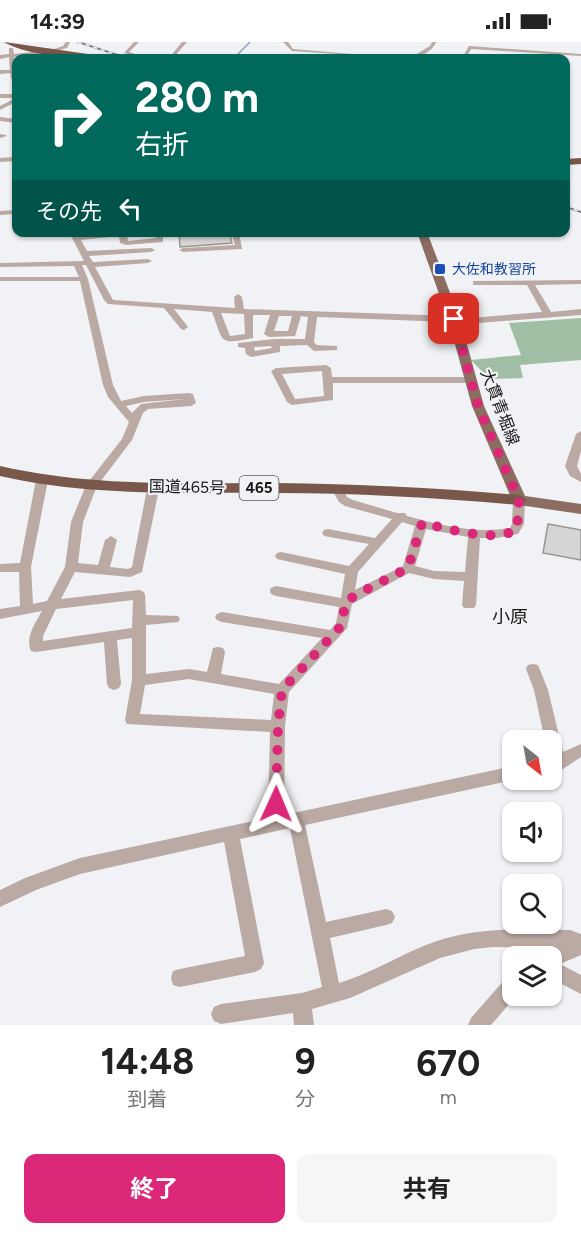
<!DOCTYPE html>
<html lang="ja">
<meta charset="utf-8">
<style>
body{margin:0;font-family:Figtree,"Noto Sans JP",sans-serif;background:#f6f6f6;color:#222;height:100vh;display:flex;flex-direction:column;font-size:22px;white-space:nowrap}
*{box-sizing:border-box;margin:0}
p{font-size:20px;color:#767676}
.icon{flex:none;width:33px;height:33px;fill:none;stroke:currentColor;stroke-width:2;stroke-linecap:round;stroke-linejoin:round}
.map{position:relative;height:983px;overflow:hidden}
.panel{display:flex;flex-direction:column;background:#fff;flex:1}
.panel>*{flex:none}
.top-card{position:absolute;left:12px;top:12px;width:558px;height:183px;border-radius:12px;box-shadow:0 2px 4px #0004;background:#00695c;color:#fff;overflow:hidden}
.needle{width:39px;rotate:149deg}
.tools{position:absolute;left:502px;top:688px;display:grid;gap:12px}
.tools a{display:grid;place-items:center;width:60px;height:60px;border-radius:12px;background:#fff;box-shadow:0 2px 4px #0004;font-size:30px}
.pin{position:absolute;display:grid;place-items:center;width:51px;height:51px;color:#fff;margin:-26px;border-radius:12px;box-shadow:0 3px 9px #0006}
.me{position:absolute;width:66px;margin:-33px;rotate:1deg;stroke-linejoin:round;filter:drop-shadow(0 0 4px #0008)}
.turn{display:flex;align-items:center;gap:21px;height:126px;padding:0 24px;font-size:27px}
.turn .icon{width:78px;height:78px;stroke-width:2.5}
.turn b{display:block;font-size:42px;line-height:51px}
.then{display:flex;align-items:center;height:57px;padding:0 24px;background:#0003;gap:12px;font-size:22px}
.eta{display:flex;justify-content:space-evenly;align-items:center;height:102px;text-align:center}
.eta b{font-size:36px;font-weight:700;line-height:42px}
.cta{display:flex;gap:12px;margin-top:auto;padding:12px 24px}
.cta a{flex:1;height:69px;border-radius:12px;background:#db2777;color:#fff;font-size:24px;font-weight:700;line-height:69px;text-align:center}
.cta a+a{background:#f6f6f6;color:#222}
.status{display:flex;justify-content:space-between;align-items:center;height:42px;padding:0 30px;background:#fff;direction:ltr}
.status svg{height:16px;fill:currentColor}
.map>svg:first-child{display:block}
</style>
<div class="status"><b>14:39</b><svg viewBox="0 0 49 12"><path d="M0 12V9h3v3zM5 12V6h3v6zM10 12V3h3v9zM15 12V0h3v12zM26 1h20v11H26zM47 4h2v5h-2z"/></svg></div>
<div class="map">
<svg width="581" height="983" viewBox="0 0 581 983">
<rect width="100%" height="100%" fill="#f1f2f5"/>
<path fill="#a0bea3" d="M581,276V318L520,323L523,336L489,337L471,318L521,313L509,281Z"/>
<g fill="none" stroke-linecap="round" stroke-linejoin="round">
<path stroke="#8aa2bd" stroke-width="1.5" d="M234,16L250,0"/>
</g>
<path fill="#d8d6d4" stroke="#979593" stroke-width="1.5" d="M179,190H229L232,201L180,205Z
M548,482L581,488V518L543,511Z"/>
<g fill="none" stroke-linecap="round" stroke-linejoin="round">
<path fill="#bba9a3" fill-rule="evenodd" d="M66,0H70L67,6L52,10L14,15L16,46L13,44L10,31L0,32V28H10L9,15L0,17V13L9,12V6H13L14,12L51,8L63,4Z
M134,0H139L129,10L146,16L124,11Z
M182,0H187L173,16H169Z
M283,0H288L293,7L400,16L292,9Z
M432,0H436C433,9 419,16 410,16L430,4Z
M469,4L581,12V14L471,7L466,16H462Z
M0,52H16V56H0Z
M16,56V60L0,68V64Z
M0,75L16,77V81L0,79Z
M0,92L6,93L7,94L0,96Z
M16,115V119L0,120V116Z
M16,168V172L0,173V169Z
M69,190H77L79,193L107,190L163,192V200L126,203L120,201L119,194L81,198L87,209L151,206L155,208L151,210L89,214L93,220L148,217L152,219L148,221L95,225L113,258L235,266L234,255L238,252L242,255L244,267L454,274L458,277L542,270L527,243H473V239L581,238V242L535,243L551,270L581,267V273L454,283L450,280L317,275L314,300L317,303L337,304V308L314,309L307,303L280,304V310L251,315L246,312L245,306L238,305V301L274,297H305L308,275L301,274L295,294L269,295L264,292L270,273H253V296C218,303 224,301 212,270L174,267L188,285L184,288L181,287L164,266L108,262L104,258L86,223H82L88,237L113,343L121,359L144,354L189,351L193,352L196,361L191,364L148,367L143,371L132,398L97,444L83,480L78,521L98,523L105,498L111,494L117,498L110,525L128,527L132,525L146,452L148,449H156L158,452L142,530L130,535L75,530L61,557L139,548L144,550L145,553L146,573L178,574L180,577L178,580L146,583V632L189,627L207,630L213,606L218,605L223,606L225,610L221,632L279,642L322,596L222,580L217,578L215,575L217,572L222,570L330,588L336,581L339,565L276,554L271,552L270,549L271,546L276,544L341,556L345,532L277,517L275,514L277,511L281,510L349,524L369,502L324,494L322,491L324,488L328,487L375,496L392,477L345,464L339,460L331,446L333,444H341L347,455L353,458L397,471H405L407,474C439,483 475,492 510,486L512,482L513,458L519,454L523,455L525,458L524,482L518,492L497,496H480L476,563L474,566H464L462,563L464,539L434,537L409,531L352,562L347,586L289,650L285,684L284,773L513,724V738L305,783L326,880L386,867L392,869L395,875L392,881L386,883L330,896L339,941C373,931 404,910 437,899C480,884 525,888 570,888L581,892V913L560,922L581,933V952L552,937V915H543L546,910L555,906L493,905L474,907L440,916L350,956L312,967L314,983H294L293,971L221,982L214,979L211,972L214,965L221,962L302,951L322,945L290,786L240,797L264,921L261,927L255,930L180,945L173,943L171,936L173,929L180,927L245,914L224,800L80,832L36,848L0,865V848L25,836L80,816L268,776L270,690L127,682L125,678L132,638V596L117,598L121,642L119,646L114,648L109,646L107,642L104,600L36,610L31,609C25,595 35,582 42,569L0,577V567L20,564L19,530H0V522L20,521L36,438L42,435L48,438L31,525L33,562L47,559L65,525L71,480L86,443L122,397L129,380L108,355L103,343L80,239H0V235H79L74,224L0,225V221L84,219ZM127,193L155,194L156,196L128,199ZM221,271L244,272L245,292L230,294ZM279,274H292L288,289H274ZM271,304L272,306L255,309L254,305ZM185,357L141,362L132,371L126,364L144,360ZM402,480L415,484L403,524L355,548L358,530ZM426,487L468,495L465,530L434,529L415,524ZM133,558L132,586L43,599V594L56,567ZM189,637L274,652L271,678L140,672L145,643Z
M231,190H239L242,207L183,210L179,208L183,206L235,203Z
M326,323L331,326L332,335H469L474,338L469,341H333V358L292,363L287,360L271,329L276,326ZM322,329L324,354L295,357L282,332Z
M581,389V409L577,424L581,432V440L570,434L565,424L576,392Z
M533,622L538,623L548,648L563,710L581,702V715L563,727L552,729V699H545L534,648L526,627L528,623Z
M513,934V954H516L491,983H468L471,976L506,936Z"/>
<path fill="#8b6d62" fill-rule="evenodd" d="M417,190H427L460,277L484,364L525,454L581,462V472L519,463L512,458L472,364L448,277Z"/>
<path fill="#79574b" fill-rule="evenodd" d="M4,0L102,14L105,16C81,19 25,13 4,0Z
M581,116V122L566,123V117Z
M0,424C92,445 184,441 277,441C358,442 439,446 519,453L527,458L519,463C439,456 358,451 277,451C184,450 92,455 0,434Z"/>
<defs>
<path id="rail" d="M78,0L127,16
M566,165L581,170"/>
</defs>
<use href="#rail" stroke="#838486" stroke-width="2"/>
<use href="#rail" stroke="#f1f2f5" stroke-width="1.5" stroke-dasharray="4" stroke-linecap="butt"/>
</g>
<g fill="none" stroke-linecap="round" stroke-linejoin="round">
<path stroke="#db2777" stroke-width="10" stroke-dasharray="0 18" d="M276,762L278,684L282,648L342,583L345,561L354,554L408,526L422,481C446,486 496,502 517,487L519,458L478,364L454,277"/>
</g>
<rect fill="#1a4fb4" stroke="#f1f2f5" stroke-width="2" x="434" y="221" width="12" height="12" rx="3"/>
<g text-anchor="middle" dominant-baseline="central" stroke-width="4.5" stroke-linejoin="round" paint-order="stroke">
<g font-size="14" fill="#164399" stroke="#f1f2f5" text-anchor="start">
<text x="452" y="227">大佐和教習所</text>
</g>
<rect fill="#f1f2f5" stroke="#58595a" stroke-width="1.5" x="239.5" y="434" width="39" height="24" rx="4.5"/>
<g font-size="15" font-weight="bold" fill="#171718">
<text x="259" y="446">465</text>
</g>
<g font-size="16" fill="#171718" stroke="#f1f2f5">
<text transform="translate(500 365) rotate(69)">大貫青堀線</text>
<text transform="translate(187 445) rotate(1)">国道465号</text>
</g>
<g font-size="18" fill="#171718" stroke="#f1f2f5">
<text x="510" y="575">小原</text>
</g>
</g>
</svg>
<div class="tools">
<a><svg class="needle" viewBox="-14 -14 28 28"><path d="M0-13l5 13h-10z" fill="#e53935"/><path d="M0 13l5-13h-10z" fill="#767676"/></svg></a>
<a><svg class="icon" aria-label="sound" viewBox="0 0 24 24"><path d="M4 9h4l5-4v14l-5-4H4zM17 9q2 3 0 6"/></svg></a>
<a><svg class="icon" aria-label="search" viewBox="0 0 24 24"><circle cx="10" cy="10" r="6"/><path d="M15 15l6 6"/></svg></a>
<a><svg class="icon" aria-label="layers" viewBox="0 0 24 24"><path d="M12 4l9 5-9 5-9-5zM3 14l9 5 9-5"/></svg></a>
</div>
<div class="pin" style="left:454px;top:277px;background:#d93025"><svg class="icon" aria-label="arrive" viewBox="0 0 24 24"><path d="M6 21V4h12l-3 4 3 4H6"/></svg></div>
<svg class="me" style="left:276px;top:762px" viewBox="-20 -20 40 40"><path d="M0-17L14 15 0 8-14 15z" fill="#db2777" stroke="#fff" stroke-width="4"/></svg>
<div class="top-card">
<div class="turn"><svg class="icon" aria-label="right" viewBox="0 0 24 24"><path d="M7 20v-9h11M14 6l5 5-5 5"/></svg><div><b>280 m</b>右折</div></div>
<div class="then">その先<svg class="icon" aria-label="left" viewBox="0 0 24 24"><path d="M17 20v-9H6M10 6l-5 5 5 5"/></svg></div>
</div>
</div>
<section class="panel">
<div class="eta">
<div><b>14:48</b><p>到着</p></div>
<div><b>9</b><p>分</p></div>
<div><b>670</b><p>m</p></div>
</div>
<div class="cta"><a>終了</a><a>共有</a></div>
</section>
